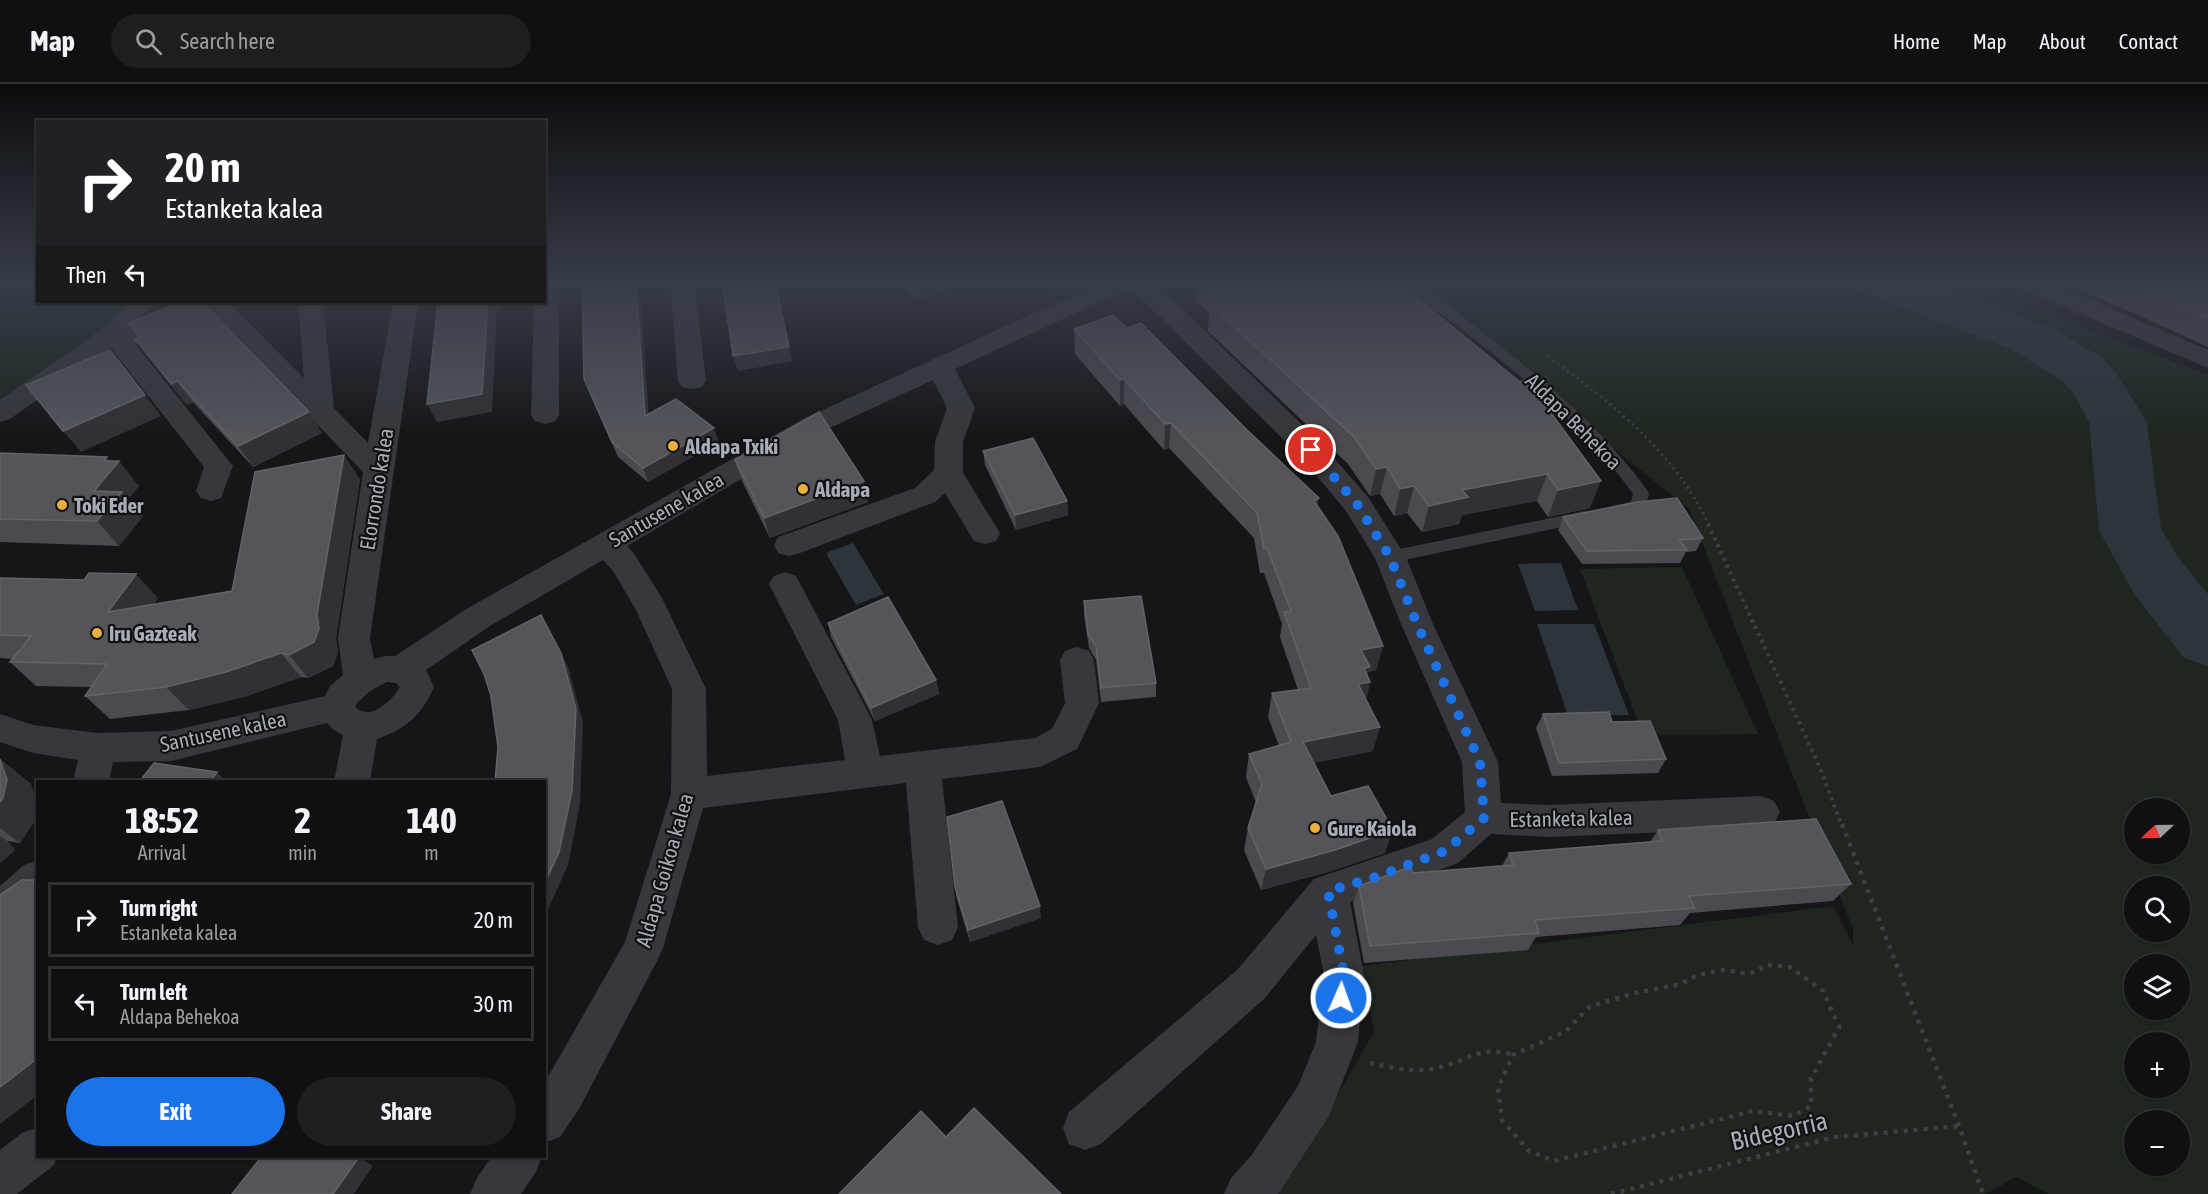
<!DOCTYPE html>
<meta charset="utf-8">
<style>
body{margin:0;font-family:"Asap Condensed",sans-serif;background:#1e1e20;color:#f1f3f6;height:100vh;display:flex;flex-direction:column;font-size:22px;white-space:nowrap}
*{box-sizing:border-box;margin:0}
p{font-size:20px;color:#9c9d9f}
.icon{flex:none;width:33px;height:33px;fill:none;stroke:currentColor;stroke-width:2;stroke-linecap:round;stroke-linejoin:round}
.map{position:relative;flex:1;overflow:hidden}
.drawer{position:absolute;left:36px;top:696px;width:510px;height:378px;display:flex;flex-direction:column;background:#101012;border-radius:0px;box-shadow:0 2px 4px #0004,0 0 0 2px #303032}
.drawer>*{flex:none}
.top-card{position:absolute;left:36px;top:36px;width:510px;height:183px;border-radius:0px;box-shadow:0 2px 4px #0004,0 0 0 2px #303032;background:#202124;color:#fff;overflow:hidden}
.needle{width:39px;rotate:248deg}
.tools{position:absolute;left:2124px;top:714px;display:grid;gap:12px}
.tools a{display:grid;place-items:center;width:66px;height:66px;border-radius:50%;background:#101012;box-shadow:0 2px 4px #0004,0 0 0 2px #303032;font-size:30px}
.pin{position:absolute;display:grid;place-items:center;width:51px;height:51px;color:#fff;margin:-26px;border:3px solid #fff;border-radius:50%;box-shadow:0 2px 6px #0007}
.me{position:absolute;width:66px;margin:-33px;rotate:2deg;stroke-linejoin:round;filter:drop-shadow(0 0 4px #0008)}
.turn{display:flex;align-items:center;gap:21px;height:126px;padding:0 30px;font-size:27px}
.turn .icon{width:78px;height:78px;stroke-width:2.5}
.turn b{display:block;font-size:42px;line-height:51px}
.then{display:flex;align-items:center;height:57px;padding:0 30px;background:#0003;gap:12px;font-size:22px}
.eta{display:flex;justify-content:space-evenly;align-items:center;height:102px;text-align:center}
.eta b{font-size:36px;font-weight:700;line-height:42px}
.action{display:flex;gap:12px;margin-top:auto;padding:12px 30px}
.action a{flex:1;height:69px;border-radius:36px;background:#1a73e8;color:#fff;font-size:24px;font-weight:700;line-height:69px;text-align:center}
.action a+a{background:#1e1e20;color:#f1f3f6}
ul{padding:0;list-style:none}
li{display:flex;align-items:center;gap:18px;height:75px;margin:0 12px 9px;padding:0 18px;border:3px solid #303032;border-radius:0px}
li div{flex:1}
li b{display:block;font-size:22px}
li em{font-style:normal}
header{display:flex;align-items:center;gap:36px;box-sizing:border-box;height:84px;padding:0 30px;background:#101012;border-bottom:2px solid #303032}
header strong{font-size:28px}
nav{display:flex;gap:33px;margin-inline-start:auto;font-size:21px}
.search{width:420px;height:54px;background:#1e1e20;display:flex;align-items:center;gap:15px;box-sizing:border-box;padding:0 21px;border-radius:33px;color:#9c9d9f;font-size:22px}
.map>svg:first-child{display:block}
</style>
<header>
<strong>Map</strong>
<div class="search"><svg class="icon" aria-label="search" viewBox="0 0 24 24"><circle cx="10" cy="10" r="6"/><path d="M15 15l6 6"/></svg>Search here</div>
<nav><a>Home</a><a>Map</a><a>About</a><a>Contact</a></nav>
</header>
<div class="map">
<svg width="2208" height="1110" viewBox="0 0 2208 1110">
<rect width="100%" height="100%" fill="#161618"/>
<path fill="#1e261f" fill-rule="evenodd" d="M0,196H37L38,218H143L132,231L0,323Z
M1038,196H1094L1054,209Z
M1415,196H1957L2208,291V1110H2049L2016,1093L1986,1110H1270L1312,1055L1374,948L1362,882L1833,822L1853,861V845L1689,425L1583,340ZM2134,724H2180V770H2134ZM2134,802H2180V848H2134ZM2134,880H2180V926H2134ZM2134,958H2180V1004H2134ZM2134,1036H2180V1082H2134Z
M1682,483L1758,650L1643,651L1580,485Z"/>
<path fill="#2d353c" d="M853,459L884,510L856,521L826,469Z
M1561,479L1578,526L1535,527L1518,480Z
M1537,540H1594L1629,631L1568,632Z"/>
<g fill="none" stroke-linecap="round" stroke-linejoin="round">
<path fill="#2d353c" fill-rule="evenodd" d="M1851,196H1926L2047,242L2101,273L2116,289L2147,338L2161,445L2180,476L2208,510V582L2184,574L2134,510L2099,446L2089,338L2073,309L2063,297L2009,264L1858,207Z"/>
<path stroke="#3d3f44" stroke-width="3" stroke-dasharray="2 4" stroke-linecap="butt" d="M1548,272C1612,320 1674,367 1709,441"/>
<path stroke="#3d3f44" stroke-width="4" stroke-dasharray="3 4.5" stroke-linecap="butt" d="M1708,440L1820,684L1842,742"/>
<path stroke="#3d3f44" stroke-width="4.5" stroke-dasharray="4 6" stroke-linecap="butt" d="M1842,740L1959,1042L1983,1110
M1768,881L1790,883L1823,907L1839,943L1811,995V1022L1794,1032L1753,1027L1554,1077L1529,1067L1502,1036L1498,1004L1513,971L1566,947L1589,923L1635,909L1681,900L1698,891L1723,886L1749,890Z
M1370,979C1391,984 1419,990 1441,983C1470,975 1481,961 1513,971
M1611,1110L1835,1053L1959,1042"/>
<path fill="#37383d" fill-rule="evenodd" d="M1399,196C1404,196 1412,195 1417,198C1439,209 1459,230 1479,245C1540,293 1601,342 1647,406L1649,410L1644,426L1618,432L1612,430L1610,426L1612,422L1631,418L1633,410C1588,345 1526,296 1464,247C1445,232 1414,214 1399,196Z
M1585,427L1591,429L1593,433L1591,437L1390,479L1384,477L1382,473L1384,469L1390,467Z"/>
<path fill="#37383d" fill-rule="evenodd" d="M544,196H559V331L555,337L545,340L535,337L531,331L534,218H544Z
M670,196H694L706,297L702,303L692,305L682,303L678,297Z
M1111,196H1152L1321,359L1368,413L1406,473L1433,540L1498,678L1501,719L1550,721L1761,712L1774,717L1780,728L1774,739L1761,744L1550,753L1491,750L1458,779L1350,818L1364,891L1358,958L1329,1032L1278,1110H1224L1231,1094L1251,1072L1298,1002L1316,958L1324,891L1316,851L1265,914L1101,1060L1085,1066L1069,1060L1063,1044L1069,1028L1237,886L1314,795L1432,755L1465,728L1462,678L1401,540L1375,474L1346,427L1301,373L1133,206L1115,211L955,285L975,324L963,358V389L1000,449L996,457L985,460L974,457L945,409L935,418L800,469L789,472L778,469L774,461L778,453L915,404L934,386L935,358L947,324L933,296L823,347L627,462L635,471L662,514L706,605L707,692L845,676L838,636L769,500L774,492L785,488L796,492L867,626L872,636L880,672L1035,654L1052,645L1065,619L1060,576L1065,567L1077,563L1089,567L1094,576L1099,619L1077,665L1040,683L942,695L958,843L952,856L938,861L924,856L918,843L906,699L703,724L663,864L657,877L579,1025L560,1053L544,1059V1000L625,858L671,710L672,605L636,526L613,487L603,476L490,542L426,586L434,603C422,631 406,645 377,655L370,698H334L343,651L334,646L327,639L171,677L113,678L109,698H73L78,676L33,669L0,658V630L33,641L98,649L171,647L325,612L330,602L343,591L338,554L363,388L213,232H204L136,261L233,382L221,414L211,417L201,414L196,407L204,383L111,264L98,251L102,245L111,243L123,247L191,220L224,218L229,219L304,294L298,218H323L334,324L368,359L393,218H418L370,554L374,575L385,572H395L468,524L803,335L1043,225ZM387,598L396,599L400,603C392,616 372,637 356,624V620L370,607Z
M2010,196H2044L2208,266V284L2013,201Z
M38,776V820L14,837L0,842V802L24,781Z
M38,1043V1072H57L54,1081L17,1110H0V1066L22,1049Z
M492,1072H542L536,1088L521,1110H470L477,1094Z"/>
<path fill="#37383d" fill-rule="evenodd" d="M129,218H156L120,257L10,335L0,338V316L102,245Z"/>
</g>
<path fill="#4a4a50" d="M897,196H968V198L915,216Z
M1198,196H1392L1590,424L1548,433L1537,417L1462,431L1459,440L1422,448L1407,429L1394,432L1380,410L1370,412L1348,380L1208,247L1209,229L1196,217Z
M2056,196H2199L2208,200V263L2134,229Z
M128,239L322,349L253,383L193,318L187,321L135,255L139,254Z
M1074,245L1317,422L1383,562L1376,586L1368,588L1367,591L1370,598L1366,615L1373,667L1313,679L1331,712L1385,769L1328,788L1261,806L1244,766L1248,744L1256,719L1246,693L1249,670L1279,662L1268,633L1272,609L1298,606L1280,553L1282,540L1264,489H1260L1254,454L1169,364L1164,366L1124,320L1120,322L1075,270Z
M590,309L649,329L719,358L648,398L618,373Z
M983,367L1067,417L1068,431L1016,446L985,381Z
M0,369L110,377L139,402L128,415L143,432L119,462L0,458Z
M735,376L868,418L770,454L742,397Z
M360,395L336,554L338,568L333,582L308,594L301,593L247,612L189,626L110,635L85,612L91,603L36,602L10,578L13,575L0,574V494L158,514L153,521L232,507Z
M1563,433L1703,454L1696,467L1686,468L1680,479L1582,480L1558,446Z
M1084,517L1156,599V613L1101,618L1096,576L1089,564L1084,531Z
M828,539L936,596L939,610L875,637L831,553Z
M1543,630L1612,638L1666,675L1658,689L1552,692L1536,644Z
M0,675L31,700L34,738L20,759L7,757L15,766L0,779Z
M1658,746L1851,800L1833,817L1690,829L1680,841L1536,853L1528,866L1364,879L1353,819L1359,802L1413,789L1502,782L1509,769L1650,758Z
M955,803L1041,834L970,858L957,815Z"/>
<path fill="#313135" d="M636,196H639L650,346L645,332Z
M775,196L792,277L738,287L733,272Z
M930,196H968V198L915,216L913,202Z
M488,218H501V223L497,224L492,328L437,338L427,320Z
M1124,295V320L1120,322V296Z
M177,297L193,318L187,321L171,300Z
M145,311L161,332L81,368L63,347Z
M309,328L322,349L253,383L238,362Z
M1171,339L1169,364L1164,366L1165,340Z
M714,344L719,358L648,398L643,384Z
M344,371L360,395L336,554L338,568L333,582L308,594L289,571L317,530Z
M107,373L114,382L119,377L139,402L128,415L143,432L119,462L97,437L94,407L104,377Z
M1387,383L1380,410L1370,412L1376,385Z
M1547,390L1537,417L1462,431L1459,440L1422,448L1429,422L1462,406Z
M864,397L868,418L770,454L764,434Z
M1601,397L1590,424L1548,433L1558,406Z
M1414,402L1407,429L1394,432L1400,405Z
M1319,414L1314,439V417Z
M1067,417L1068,431L1016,446L1015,431Z
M136,490L158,514L131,552L108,528Z
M541,531L568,583L583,638L580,720L568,781L544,834Z
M1383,562L1376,586L1368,588L1365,598H1370L1364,621L1351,624L1361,566Z
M281,569L301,593L247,612L189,626L166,603Z
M936,596L939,610L875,637L871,624Z
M1380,643L1373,667L1298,682L1303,658Z
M0,675L31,700L38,720L34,738L20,759L0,744Z
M217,688L226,698H210Z
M1393,746L1385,769L1328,788L1261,806L1266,785Z
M0,752L7,757L15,766L0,779Z
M1040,822L1041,834L970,858L968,846Z
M38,974V1011L0,1040V1003Z
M359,1073L373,1082L354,1110H333Z"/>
<path fill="#54555b" stroke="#62636a" stroke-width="1.5" d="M582,196H636L645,332L676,315L714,344L643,384L612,358L584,295Z
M722,196H775L789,263L733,272Z
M908,196H930L913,202Z
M1204,196H1392L1395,199L1398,198L1520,298L1524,296L1532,303L1601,397L1558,406L1547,390L1462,406L1468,413L1429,422L1414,402L1400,405L1387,383L1376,385L1354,353L1210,220L1220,217L1211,208L1216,207Z
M2121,196H2199L2208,200V234Z
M181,218H202L309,328L238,362L177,297L171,300L135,255L140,253L128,239Z
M438,218H488L482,310L427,320Z
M1113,231L1127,244L1141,239L1247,346L1319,414L1314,417L1338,452L1383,562L1361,566L1370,583L1364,584L1370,598L1358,600L1380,643L1303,658L1331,712L1368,702L1393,746L1335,766L1266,785L1248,744L1262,700L1249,670L1291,658L1272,609L1311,604L1284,528L1291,527L1267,464L1264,465L1257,429L1171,339L1165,340L1124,295L1120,296L1074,245Z
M110,266L145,311L63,347L26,301Z
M819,328L864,397L764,434L735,376Z
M1033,354L1067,417L1015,431L983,367Z
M0,369L107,373L104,377H119L94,407L122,408L97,437L0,435Z
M344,371L317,530L319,545L314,558L289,571L281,569L226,588L166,603L85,612L107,580L10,578L31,552L0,551V494L84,496L89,489L136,490L108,528L232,507L255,388Z
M1677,414L1703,454L1679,456L1687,466L1587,467L1563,433L1637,418Z
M1141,512L1156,599L1101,604L1096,562L1088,550L1084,517Z
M888,513L936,596L871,624L828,539Z
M541,531L561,569L576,625L572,707L559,768L544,801V698H495L498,663L491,612L484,590L472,566Z
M1609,628L1612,638L1650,637L1666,675L1559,679L1543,630Z
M0,675L7,696L3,714L0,718Z
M154,679L217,688L210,698H139Z
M1002,717L1040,822L968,846L955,803L947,733Z
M1816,735L1851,800L1689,812L1695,824L1535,836L1539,849L1370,862L1359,802L1410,783L1413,789L1513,781L1509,769L1662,757L1658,746Z
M22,796H33L38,802V974L0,1003V811Z
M974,1024L1061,1110H839L921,1027L946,1053Z
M262,1072H358L359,1073L333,1110H232Z"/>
<linearGradient id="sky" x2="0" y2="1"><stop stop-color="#0c0c0d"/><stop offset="0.56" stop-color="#363c48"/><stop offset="1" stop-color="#363c48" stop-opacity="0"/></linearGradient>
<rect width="2208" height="352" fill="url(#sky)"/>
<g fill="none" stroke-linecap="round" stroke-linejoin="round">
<path stroke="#1a73e8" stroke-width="10" stroke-dasharray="0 18" d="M1311,366L1357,420L1390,473L1417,540L1480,678L1484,734L1445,767L1373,794L1328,807L1344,891L1341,914"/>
</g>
<g fill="#ebb03b" stroke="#111113" stroke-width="2">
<circle cx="673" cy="362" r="6"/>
<circle cx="803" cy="405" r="6"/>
<circle cx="62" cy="421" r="6"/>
<circle cx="97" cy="549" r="6"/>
<circle cx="1315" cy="744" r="6"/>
</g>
<g text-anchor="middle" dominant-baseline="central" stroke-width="4.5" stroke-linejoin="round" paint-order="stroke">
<g font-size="21" fill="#a9adb8" stroke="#111113">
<text transform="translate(1574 337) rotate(45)">Aldapa Behekoa</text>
<text transform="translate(376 405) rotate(-81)">Elorrondo kalea</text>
<text transform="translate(666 425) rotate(-30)">Santusene kalea</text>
<text transform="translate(223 647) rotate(-12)">Santusene kalea</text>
<text transform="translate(1571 734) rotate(-1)">Estanketa kalea</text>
<text transform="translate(664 786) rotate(-74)">Aldapa Goikoa kalea</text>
</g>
<g font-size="21" font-weight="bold" fill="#a9adb8" stroke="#111113" text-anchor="start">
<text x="685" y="362">Aldapa Txiki</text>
<text x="815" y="405">Aldapa</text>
<text x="74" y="421">Toki Eder</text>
<text x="109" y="549">Iru Gazteak</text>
<text x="1327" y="744">Gure Kaiola</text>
</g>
<g font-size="26" fill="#a9adb8" stroke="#111113">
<text transform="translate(1779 1047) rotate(-13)">Bidegorria</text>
</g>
</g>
</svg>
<div class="tools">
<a><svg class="needle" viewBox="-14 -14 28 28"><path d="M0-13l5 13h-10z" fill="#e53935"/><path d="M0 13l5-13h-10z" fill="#9c9d9f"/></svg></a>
<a><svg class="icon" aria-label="search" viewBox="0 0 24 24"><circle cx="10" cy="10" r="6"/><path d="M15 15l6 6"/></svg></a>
<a><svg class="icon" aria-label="layers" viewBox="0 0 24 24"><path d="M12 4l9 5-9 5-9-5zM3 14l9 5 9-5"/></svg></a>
<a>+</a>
<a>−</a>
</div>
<div class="pin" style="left:1311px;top:366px;background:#d93025"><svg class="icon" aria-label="arrive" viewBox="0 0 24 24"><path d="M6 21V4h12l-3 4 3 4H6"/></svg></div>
<svg class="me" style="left:1341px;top:914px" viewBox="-20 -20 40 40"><circle r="17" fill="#1a73e8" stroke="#fff" stroke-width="3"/><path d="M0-11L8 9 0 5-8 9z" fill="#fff"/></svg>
<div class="top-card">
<div class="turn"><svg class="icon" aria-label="right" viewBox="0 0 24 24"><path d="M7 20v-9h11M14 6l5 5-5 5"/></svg><div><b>20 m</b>Estanketa kalea</div></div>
<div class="then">Then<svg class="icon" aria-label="left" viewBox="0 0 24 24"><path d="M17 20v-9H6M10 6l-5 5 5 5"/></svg></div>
</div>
<section class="drawer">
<div class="eta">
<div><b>18:52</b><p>Arrival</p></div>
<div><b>2</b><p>min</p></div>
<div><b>140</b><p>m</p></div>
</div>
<ul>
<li><svg class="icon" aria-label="right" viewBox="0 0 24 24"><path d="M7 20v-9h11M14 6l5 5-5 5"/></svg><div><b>Turn right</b><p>Estanketa kalea</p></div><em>20 m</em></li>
<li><svg class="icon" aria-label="left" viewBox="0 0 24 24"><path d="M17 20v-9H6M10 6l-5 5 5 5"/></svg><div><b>Turn left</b><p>Aldapa Behekoa</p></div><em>30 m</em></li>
</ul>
<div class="action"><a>Exit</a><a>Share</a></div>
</section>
</div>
